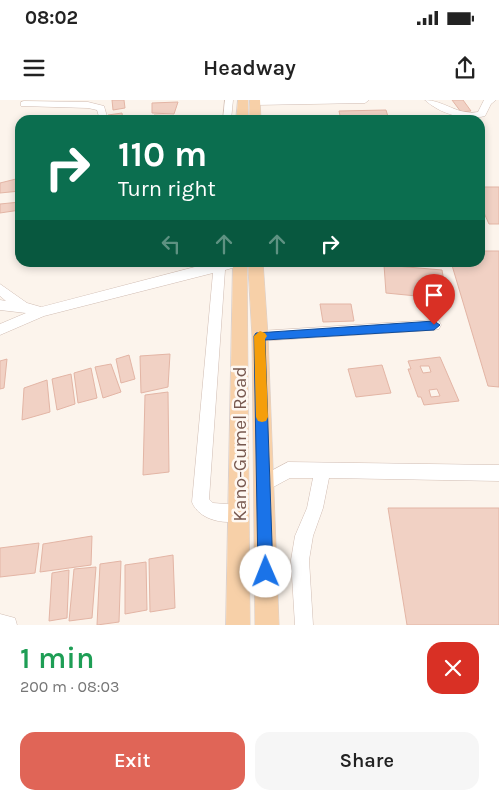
<!DOCTYPE html>
<meta charset="utf-8">
<style>
body{margin:0;font-family:Karla,sans-serif;background:#f6f6f6;color:#222;height:100vh;display:flex;flex-direction:column;font-size:19px;white-space:nowrap}
*{box-sizing:border-box;margin:0}
p{font-size:16px;color:#767676}
.icon{flex:none;width:28px;height:28px;fill:none;stroke:currentColor;stroke-width:2;stroke-linecap:round;stroke-linejoin:round}
.map{position:relative;height:525px;overflow:hidden}
.panel{display:flex;flex-direction:column;background:#fff;flex:1}
.panel>*{flex:none}
.top-card{position:absolute;left:15px;top:15px;width:470px;height:152px;border-radius:15px;box-shadow:0 2px 8px #0003;background:#0b6e4f;color:#fff;overflow:hidden}
.pin{position:absolute;display:grid;place-items:center;width:42px;height:42px;color:#fff;margin:-51px -21px;border-radius:50% 50% 50% 0;rotate:-45deg;box-shadow:0 0 5px #0007}
.pin .icon{rotate:45deg}
.me{position:absolute;width:55px;margin:-28px;rotate:359deg;stroke-linejoin:round;filter:drop-shadow(0 0 4px #0008)}
.turn{display:flex;align-items:center;gap:18px;height:105px;padding:0 20px;font-size:22px}
.turn .icon{width:65px;height:65px;stroke-width:2.5}
.turn b{display:block;font-size:35px;line-height:42px}
.lanes{display:flex;align-items:center;height:48px;padding:0 20px;background:#0003;justify-content:center;gap:25px;direction:ltr}
.lanes .off{opacity:.35}
.round{display:grid;place-items:center;flex:none;width:52px;height:52px;border-radius:15px;background:#f6f6f6}
.summary{display:flex;align-items:center;justify-content:space-between;height:85px;padding:0 20px}
h1{font-size:30px;font-weight:600;line-height:38px;color:#1e9e55}
.cta{display:flex;gap:10px;margin-top:auto;padding:10px 20px}
.cta a{flex:1;height:58px;border-radius:15px;background:#e06557;color:#fff;font-size:20px;font-weight:600;line-height:58px;text-align:center}
.cta a+a{background:#f6f6f6;color:#222}
.status{display:flex;justify-content:space-between;align-items:center;height:35px;padding:0 25px;background:#fff;direction:ltr}
.status svg{height:14px;fill:currentColor}
header{display:flex;justify-content:space-between;align-items:center;height:65px;padding:0 20px;background:#fff;font-size:22px;font-weight:600}
.map>svg:first-child{display:block}
</style>
<div class="status"><b>08:02</b><svg viewBox="0 0 49 12"><path d="M0 12V9h3v3zM5 12V6h3v6zM10 12V3h3v9zM15 12V0h3v12zM26 1h20v11H26zM47 4h2v5h-2z"/></svg></div>
<header><svg class="icon" aria-label="menu" viewBox="0 0 24 24"><path d="M4 6h16M4 12h16M4 18h16"/></svg>Headway<svg class="icon" aria-label="share" viewBox="0 0 24 24"><path d="M12 15V3M7 8l5-5 5 5M5 13v7h14v-7"/></svg></header>
<div class="map">
<svg width="499" height="525" viewBox="0 0 499 525">
<rect width="100%" height="100%" fill="#fcf4ec"/>
<path fill="#f1d1c4" stroke="#e3b5a5" fill-rule="evenodd" d="M112,0H124L125,8L113,10Z
M452,0H463L471,11L461,12Z
M178,2L174,14L152,13V3Z
M386,10L389,20H341L339,11Z
M122,13L123,20H109L108,15Z
M154,15L194,16L193,20H152Z
M20,78V91L0,93V83Z
M480,87H499V124H489L480,104Z
M20,102V110L0,113V104Z
M480,151H499V287L488,286L451,162H480Z
M384,165L442,170L447,199L386,193Z
M320,204H351L354,221L323,222Z
M170,254L168,287L141,293L140,256Z
M129,255L135,279L121,283L116,259Z
M440,257L459,301L424,305L421,297H418L408,269H411L408,261ZM420,266H429L431,272L423,273ZM437,289L440,296L431,297L429,290Z
M7,259L4,288L0,289V261Z
M111,264L121,292L103,298L95,267Z
M382,265L391,293L356,297L348,269Z
M91,268L97,298L78,303L74,273Z
M71,274L75,304L57,310L52,279Z
M47,280L50,312L22,320L24,288Z
M168,292L169,372L143,375L145,295Z
M388,408H499V525H407Z
M92,436L91,465L40,472L43,444Z
M39,443L35,473L0,477V448Z
M173,455L175,508L150,512L149,459Z
M121,461L119,522L97,525L100,464Z
M146,462L147,510L125,514V465Z
M96,467L92,518L69,521L74,469Z
M69,470L67,518L49,521L52,473Z"/>
<g fill="none" stroke-linecap="round" stroke-linejoin="round">
<defs>
<path id="minor" d="M225,0H233L231,20H223Z
M253,0H369L365,3L255,5L251,2Z
M425,0C444,0 458,16 478,12L484,0H496L491,4L485,16C465,21 440,14 425,0Z
M24,1L88,2L104,6L108,20H100L97,10L88,8L21,6V2Z
M214,162H245L243,165L225,170L209,399L213,403L240,405L246,407L248,413L246,419C228,426 199,421 192,402L213,173L44,216L0,235V224L26,213L0,210V200L6,201L0,196V184L27,203L41,207Z
M434,220L439,221L441,225L439,229L434,230L260,241L255,240L253,236L255,232L260,231Z
M288,362L499,365V381L329,378L323,408L313,436L309,460L313,525H295L291,460L295,436L307,408L313,378H290L264,392L258,390L256,384L258,378Z
M0,514L15,518L17,525H0Z"/>
<path id="major" d="M238,0H248V20H236Z
M250,0H260L261,20H249Z
M233,162H247L250,525H226Z
M248,162H263L268,236L279,525H255L252,236Z"/>
</defs>
<use href="#minor" stroke="#d1bdb3" stroke-width="1"/>
<use href="#major" stroke="#d9d0ce" stroke-width="1"/>
<use href="#minor" fill="#fff" fill-rule="evenodd"/>
<use href="#major" fill="#f7d0a8" fill-rule="evenodd"/>
</g>
<path fill="#1a73e8" stroke="#114b97" d="M434,221L440,225L434,230L265,240L273,472L271,477L266,480L261,477L258,472L254,236L256,233Z"/>
<path fill="#f59e0b" d="M260,231L265,233L267,236L265,239L268,317L266,321L262,322L258,321L256,317L254,236Z"/>
<g text-anchor="middle" dominant-baseline="central" stroke-width="5" stroke-linejoin="round" paint-order="stroke">
<g font-size="19" fill="#77584f" stroke="#fef8f2">
<text transform="translate(240 344) rotate(-90)">Kano-Gumel Road</text>
</g>
</g>
</svg>
<div class="pin" style="left:434px;top:225px;background:#d93025"><svg class="icon" aria-label="arrive" viewBox="0 0 24 24"><path d="M6 21V4h12l-3 4 3 4H6"/></svg></div>
<svg class="me" style="left:266px;top:472px" viewBox="-20 -20 40 40"><circle r="19" fill="#fff"/><path d="M0-13L10 11 0 6-10 11z" fill="#1a73e8"/></svg>
<div class="top-card">
<div class="turn"><svg class="icon" aria-label="right" viewBox="0 0 24 24"><path d="M7 20v-9h11M14 6l5 5-5 5"/></svg><div><b>110 m</b>Turn right</div></div>
<div class="lanes"><svg class="icon off" aria-label="left" viewBox="0 0 24 24"><path d="M17 20v-9H6M10 6l-5 5 5 5"/></svg><svg class="icon off" aria-label="ahead" viewBox="0 0 24 24"><path d="M12 20V5M6 11l6-6 6 6"/></svg><svg class="icon off" aria-label="ahead" viewBox="0 0 24 24"><path d="M12 20V5M6 11l6-6 6 6"/></svg><svg class="icon" aria-label="right" viewBox="0 0 24 24"><path d="M7 20v-9h11M14 6l5 5-5 5"/></svg></div>
</div>
</div>
<section class="panel">
<div class="summary"><div><h1>1 min</h1><p>200 m · 08:03</p></div><a class="round" style="background:#d93025;color:#fff"><svg class="icon" aria-label="close" viewBox="0 0 24 24"><path d="M6 6l12 12M18 6L6 18"/></svg></a></div>
<div class="cta"><a>Exit</a><a>Share</a></div>
</section>
